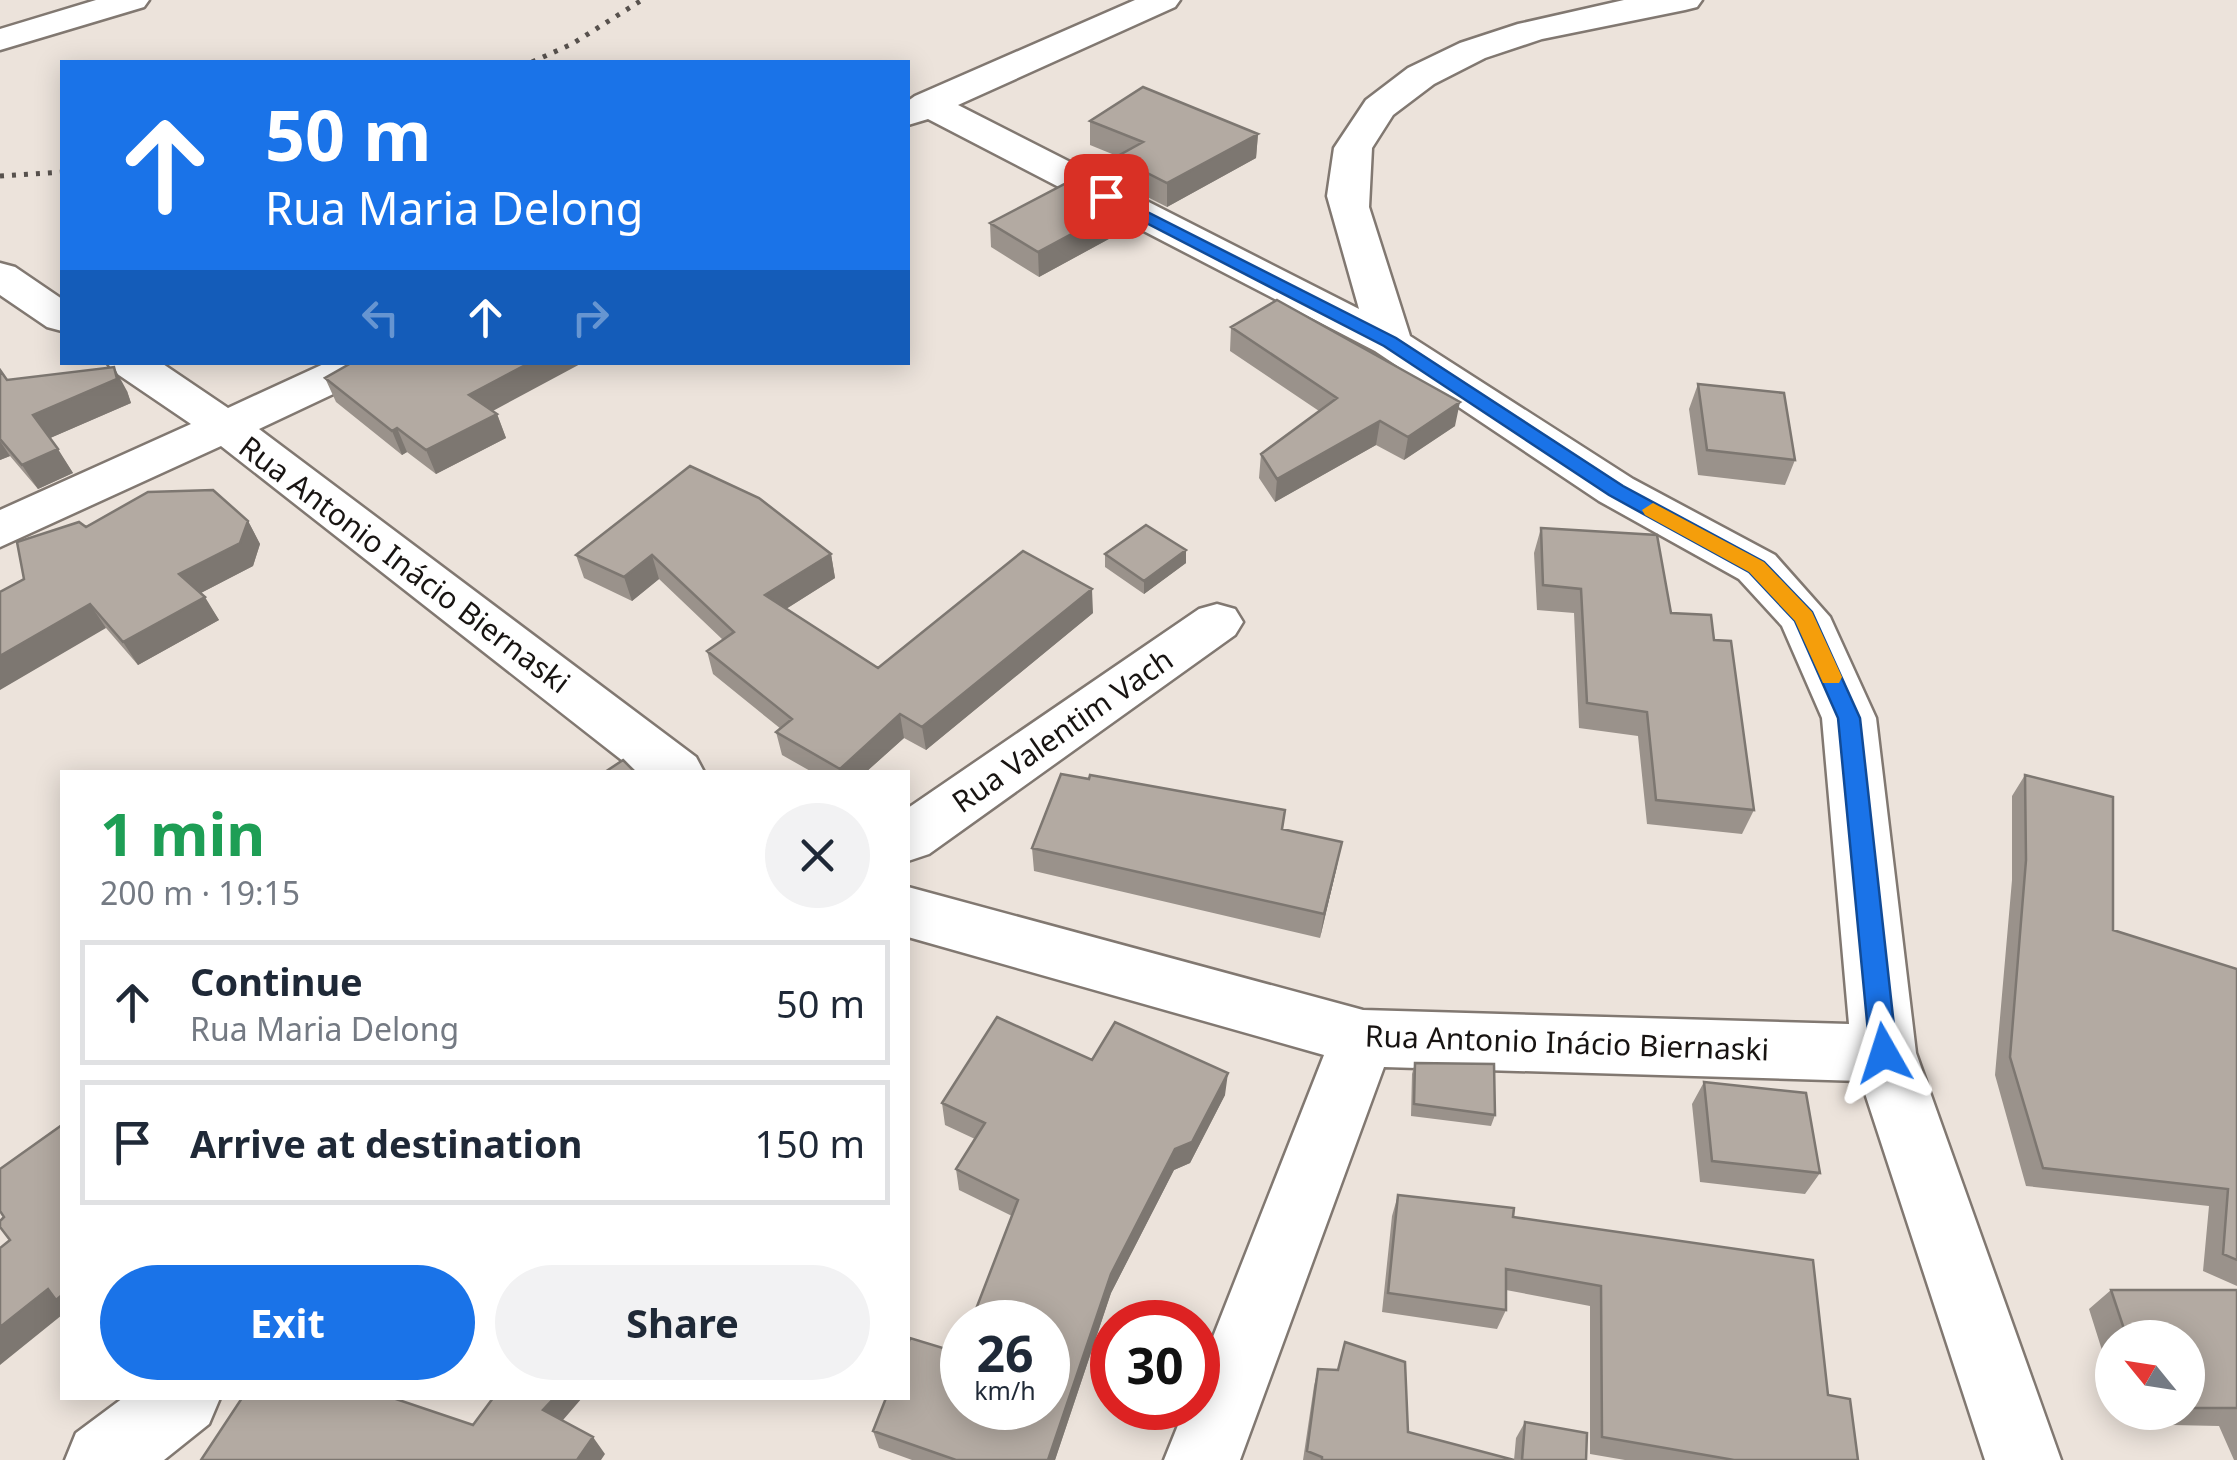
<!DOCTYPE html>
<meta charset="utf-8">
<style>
body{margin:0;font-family:"Noto Sans",sans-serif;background:#f2f2f3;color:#1f2937;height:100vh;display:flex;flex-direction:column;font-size:38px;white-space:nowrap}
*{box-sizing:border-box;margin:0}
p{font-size:32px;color:#747a83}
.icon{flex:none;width:55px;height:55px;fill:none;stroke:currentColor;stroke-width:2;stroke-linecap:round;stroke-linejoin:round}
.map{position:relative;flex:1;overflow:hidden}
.details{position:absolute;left:60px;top:770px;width:850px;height:630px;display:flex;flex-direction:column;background:#fff;border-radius:0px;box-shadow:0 5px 25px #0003}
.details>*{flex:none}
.hud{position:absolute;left:60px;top:60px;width:850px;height:305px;border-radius:0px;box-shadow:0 5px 25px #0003;background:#1a73e8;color:#fff;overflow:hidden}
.needle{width:65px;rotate:300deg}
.buttons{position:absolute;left:2095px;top:1320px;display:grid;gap:20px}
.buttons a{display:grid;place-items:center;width:110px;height:110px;border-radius:50%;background:#fff;box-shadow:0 5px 25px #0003;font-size:50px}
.speed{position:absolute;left:940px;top:1300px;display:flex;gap:20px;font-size:50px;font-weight:700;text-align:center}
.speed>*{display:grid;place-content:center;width:130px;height:130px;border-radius:50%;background:#fff;box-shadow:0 5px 25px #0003;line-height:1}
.speed small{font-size:25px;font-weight:400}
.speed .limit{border:15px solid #d22;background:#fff;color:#111}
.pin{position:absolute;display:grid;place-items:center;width:85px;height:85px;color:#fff;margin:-42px;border-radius:20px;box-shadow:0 5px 15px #0006}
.me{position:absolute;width:110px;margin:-55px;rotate:354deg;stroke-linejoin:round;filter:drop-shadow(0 0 8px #0008)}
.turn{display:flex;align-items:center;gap:35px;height:210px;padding:0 40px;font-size:45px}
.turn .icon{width:130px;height:130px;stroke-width:2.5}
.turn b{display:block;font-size:70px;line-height:85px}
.lanes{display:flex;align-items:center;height:95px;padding:0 40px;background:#0003;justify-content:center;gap:50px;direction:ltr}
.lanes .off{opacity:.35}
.round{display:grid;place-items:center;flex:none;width:105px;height:105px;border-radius:52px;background:#f2f2f3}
.overview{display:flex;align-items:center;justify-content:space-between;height:170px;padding:0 40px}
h1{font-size:60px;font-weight:700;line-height:75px;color:#1e9e55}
.button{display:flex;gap:20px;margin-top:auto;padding:20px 40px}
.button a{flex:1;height:115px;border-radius:60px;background:#1a73e8;color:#fff;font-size:40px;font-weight:700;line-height:115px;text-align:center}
.button a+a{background:#f2f2f3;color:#1f2937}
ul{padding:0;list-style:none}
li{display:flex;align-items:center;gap:30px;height:125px;margin:0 20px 15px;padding:0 20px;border:5px solid #e0e1e3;border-radius:0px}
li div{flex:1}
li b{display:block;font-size:38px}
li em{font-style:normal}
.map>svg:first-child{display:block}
</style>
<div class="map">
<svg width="2237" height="1460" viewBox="0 0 2237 1460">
<rect width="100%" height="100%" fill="#ece3db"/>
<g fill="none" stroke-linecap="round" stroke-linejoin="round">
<defs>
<path id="minor" d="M96,0H149L144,7L0,50V29Z
M1135,0H1180L1175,7L958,105L1359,309L1327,196L1334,148L1366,100L1408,68L1460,43L1518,24L1624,0H1702L1697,7L1685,10L1542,39L1485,58L1434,84L1393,115L1372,148L1369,207L1410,336L1633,479L1775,555L1830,617L1876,718L1916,1053L2061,1460H1985L1861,1081L1384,1067L1240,1460H1164L1185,1408H1198V1375L1324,1055L908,937V887L1363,1010L1849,1024L1822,718L1782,626L1739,579L1599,501L1375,351L928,119L908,125V101L915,96Z
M0,263L15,267L62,299V331L47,327L0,295Z
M107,362H160L228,408L328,362H388L382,371L259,429L696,757L704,772H637L221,446L0,547V510L191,424L113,371Z
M1217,604L1235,609L1243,622L1235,635L929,854L908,861V808L1199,609Z
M123,1398H220L209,1424L164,1460H65L76,1433Z"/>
</defs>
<use href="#minor" stroke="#817871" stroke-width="5"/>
<use href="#minor" fill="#fff" fill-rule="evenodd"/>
<path stroke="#57514d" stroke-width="5" stroke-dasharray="4 8" stroke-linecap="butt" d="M532,62L572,44L642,0
M0,176L62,172"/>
</g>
<path fill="#9a928b" d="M1090,121L1258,134L1256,158L1167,207L1116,181V157L1117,156L1090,145Z
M1129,203V228L1039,277L991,247L990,223Z
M1231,327L1455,426L1404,460L1376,445L1275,502L1259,478L1261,454L1319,411L1230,351Z
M0,370L7,380L127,391L131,403L50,438L73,473L38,489L10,456L0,460Z
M325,378L493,411L497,414L506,438L436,474L407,452L402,455L336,402Z
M1698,384L1795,460L1785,485L1698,475L1689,409Z
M248,521L260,544L253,566L201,593L219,620L138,665L106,628L24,579L86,527Z
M1541,528L1714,640L1754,810L1742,834L1647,824L1638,736L1579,728L1574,613L1537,610L1534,553Z
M831,554L835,578L786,609L878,668L1093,613L926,750L904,738L866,772H812L782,755L776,732L781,729L713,674L707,651L723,640L659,579L632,601L584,578L576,555Z
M1105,554L1186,563L1144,594L1105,567Z
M2025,775L2113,930L2237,969V1286L2203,1271L2209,1206L2026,1186L1995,1075L2012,880V796Z
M1283,829L1337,866L1320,938L1034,871L1032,848Z
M1092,1060L1225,1095L1190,1163L1174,1170L1111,1293L1055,1460H912L879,1448L873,1431L959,1353L1012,1216L959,1190L956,1169L975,1139L945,1125L942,1103Z
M1415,1063L1495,1115L1491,1126L1411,1116L1412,1074Z
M1704,1082L1820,1173L1805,1194L1700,1182L1692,1104Z
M1398,1195L1513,1217L1828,1395L1858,1460H1625L1590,1454V1306L1506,1290V1310L1497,1329L1382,1312L1392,1216Z
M2111,1290H2237V1460H2234L2219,1426L2126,1424L2122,1412H2188V1338H2112V1382L2089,1309Z
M1318,1369L1408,1432L1514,1460H1303L1314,1386Z
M1525,1422L1586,1460H1514L1516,1438Z"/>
<path fill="#7d7771" d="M1258,134L1256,158L1167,207V183Z
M1129,203V228L1039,277L1038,252Z
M531,362H584L478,419L469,395Z
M114,367L127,391L131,403L48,439L33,415Z
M1460,402L1455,426L1404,460L1408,437Z
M497,414L506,438L436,474L426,450Z
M1380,421L1376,445L1275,502L1277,479Z
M397,428L407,452L402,455L392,431Z
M0,441L10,456L0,460Z
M58,449L73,473L38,489L22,465Z
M248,521L260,544L253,566L193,597L179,574Z
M1186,550V563L1144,594V581Z
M831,554L835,578L770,619L765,595Z
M652,555L659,579L632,601L624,577Z
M1092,589L1093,613L926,750L922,727Z
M205,597L219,620L138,665L123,642Z
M90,604L106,628L0,690V656Z
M900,714L904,738L866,772H841L840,769Z
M1342,842L1337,866L1320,938L1324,914Z
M1228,1073L1225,1095L1190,1163L1174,1170L1111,1293L1055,1460H1048L1111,1274L1175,1149Z
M48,1289L62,1295V1315L0,1365V1327Z
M554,1398H582L557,1427L543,1410Z
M593,1437L605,1454L601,1460H577Z"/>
<path fill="#b3aaa2" stroke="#7d7771" stroke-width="2.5" d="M1143,87L1258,134L1167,183L1116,157L1143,142L1090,121Z
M1078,177L1129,203L1038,252L990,223Z
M1277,300L1460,402L1408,437L1380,421L1277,479L1261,454L1337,398L1231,327Z
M353,362H531L469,395L497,414L426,450L397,428L392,431L325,378Z
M114,367L117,379L33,415L58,449L22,465L0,439V370L7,380Z
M1698,384L1784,393L1795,460L1707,450Z
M690,466L759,498L831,554L765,595L878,668L1023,551L1092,589L922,727L900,714L840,769L776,732L792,719L707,651L734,632L652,555L624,577L576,555Z
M213,490L248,521L240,543L179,574L205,597L123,642L90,604L0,656V592L24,579L17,542L79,522L86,527L148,492Z
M1146,525L1186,550L1144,581L1105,554Z
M1541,528L1657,535L1671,613L1711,615L1714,640L1731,641L1754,810L1656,800L1647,712L1587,703L1581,589L1543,585Z
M623,760L634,771L632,772H605Z
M1061,774L1089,779L1090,775L1285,810L1282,829L1342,842L1324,914L1032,848Z
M2025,775L2113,797V930L2237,969V1260L2223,1254L2228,1189L2043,1168L2010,1057L2026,860Z
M997,1017L1092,1060L1115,1022L1228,1073L1192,1142L1175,1149L1111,1274L1048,1460H956L873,1431L886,1398H908V1344L910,1338L959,1353L962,1343V1408H1048V1322H971L1018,1200L956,1169L985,1123L942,1103Z
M1415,1063L1494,1064L1495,1115L1414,1104Z
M1704,1082L1806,1093L1820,1173L1712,1161Z
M62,1125V1295L56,1300L48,1289L0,1327V1248L10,1240L0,1227V1221L4,1217L0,1211V1169Z
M1398,1195L1514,1208L1513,1217L1813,1260L1828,1395L1850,1399L1858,1460H1734L1602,1437L1601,1286L1506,1269V1310L1388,1293Z
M2111,1290H2237V1408H2188V1338H2127Z
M1345,1342L1405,1362L1408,1432L1514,1460H1322V1457L1307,1451L1318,1369L1338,1370Z
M242,1398H393L473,1425L493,1398H554L543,1410L593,1437L577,1460H201Z
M1525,1422L1587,1433L1586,1460H1522Z"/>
<path fill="#1a73e8" stroke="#114b97" stroke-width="2.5" d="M1106,191L1396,338L1623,486L1764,562L1812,612L1860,718L1897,1053L1893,1061L1884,1065L1874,1061L1870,1053L1838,718L1795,621L1749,572L1609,495L1384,346L1100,199L1097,196Z"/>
<path fill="#f59e0b" d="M1653,503L1764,562L1812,612L1842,677L1839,683H1823L1795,621L1749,572L1645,515L1642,510Z"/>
<g text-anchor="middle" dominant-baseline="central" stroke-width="9" stroke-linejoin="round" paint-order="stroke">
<g font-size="30" fill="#181412" stroke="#fff">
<text transform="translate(405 564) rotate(37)">Rua Antonio Inácio Biernaski</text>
<text transform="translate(1062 730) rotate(-35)">Rua Valentim Vach</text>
<text transform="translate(1567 1042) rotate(2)">Rua Antonio Inácio Biernaski</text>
</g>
</g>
</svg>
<div class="buttons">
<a><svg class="needle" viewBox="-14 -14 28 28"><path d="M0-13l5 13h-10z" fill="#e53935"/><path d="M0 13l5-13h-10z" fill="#747a83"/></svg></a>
</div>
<div class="speed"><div>26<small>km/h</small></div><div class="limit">30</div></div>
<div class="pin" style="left:1106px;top:196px;background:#d93025"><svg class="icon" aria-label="arrive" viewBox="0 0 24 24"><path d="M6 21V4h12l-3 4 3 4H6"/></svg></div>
<svg class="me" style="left:1884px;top:1053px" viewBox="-20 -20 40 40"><path d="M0-17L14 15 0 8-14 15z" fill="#1a73e8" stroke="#fff" stroke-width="4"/></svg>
<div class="hud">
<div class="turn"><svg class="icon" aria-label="ahead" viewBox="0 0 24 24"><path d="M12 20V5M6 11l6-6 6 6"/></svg><div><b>50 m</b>Rua Maria Delong</div></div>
<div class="lanes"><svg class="icon off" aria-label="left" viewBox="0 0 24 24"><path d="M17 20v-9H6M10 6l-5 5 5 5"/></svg><svg class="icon" aria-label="ahead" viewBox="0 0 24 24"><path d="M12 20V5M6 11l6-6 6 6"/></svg><svg class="icon off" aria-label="right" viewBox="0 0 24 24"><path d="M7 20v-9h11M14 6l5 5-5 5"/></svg></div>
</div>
<section class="details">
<div class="overview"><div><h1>1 min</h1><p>200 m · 19:15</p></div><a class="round"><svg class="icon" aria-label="close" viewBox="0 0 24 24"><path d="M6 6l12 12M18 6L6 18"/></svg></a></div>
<ul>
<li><svg class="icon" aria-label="ahead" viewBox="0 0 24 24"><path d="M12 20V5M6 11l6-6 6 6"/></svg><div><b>Continue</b><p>Rua Maria Delong</p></div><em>50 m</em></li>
<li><svg class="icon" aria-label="arrive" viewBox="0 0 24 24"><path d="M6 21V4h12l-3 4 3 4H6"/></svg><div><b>Arrive at destination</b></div><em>150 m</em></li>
</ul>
<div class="button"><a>Exit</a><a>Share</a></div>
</section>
</div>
